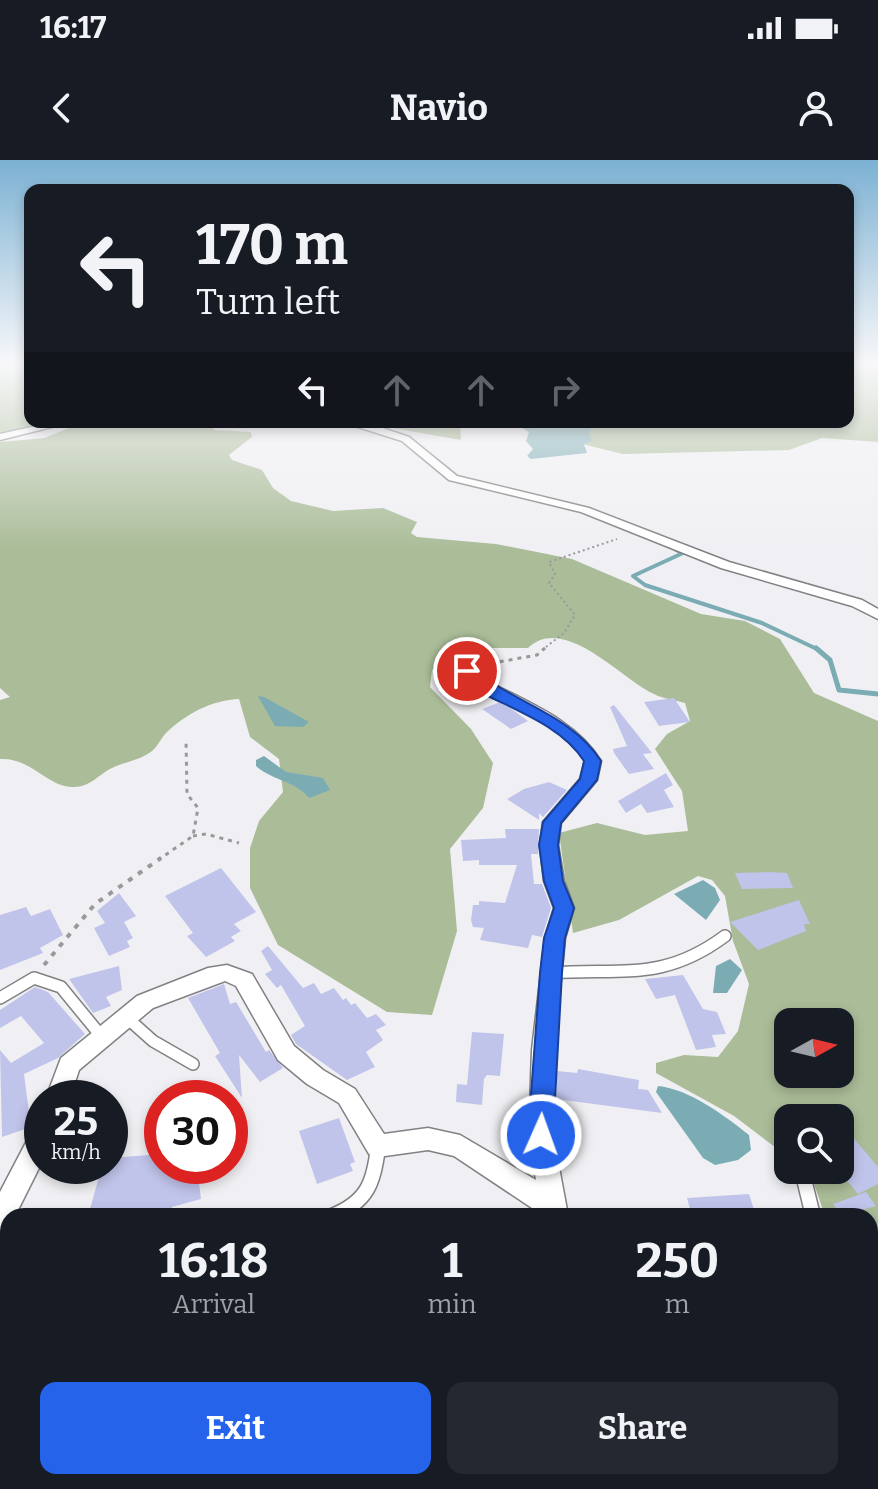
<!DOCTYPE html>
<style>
body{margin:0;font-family:Bitter,serif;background:#242831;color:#f1f3f6;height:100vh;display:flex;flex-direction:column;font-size:30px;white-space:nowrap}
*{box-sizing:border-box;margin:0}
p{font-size:26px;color:#9ea1a6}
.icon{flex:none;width:44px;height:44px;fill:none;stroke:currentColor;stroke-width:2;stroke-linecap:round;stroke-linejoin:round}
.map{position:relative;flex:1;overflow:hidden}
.drawer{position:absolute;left:0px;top:1048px;width:878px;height:282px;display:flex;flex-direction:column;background:#171b24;border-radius:24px 24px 0 0;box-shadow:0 4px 12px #0003}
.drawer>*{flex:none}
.guide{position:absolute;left:24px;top:24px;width:830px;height:244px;border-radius:16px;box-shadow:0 4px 12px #0003;background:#171b24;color:#f1f3f6;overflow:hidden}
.needle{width:52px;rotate:82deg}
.buttons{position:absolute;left:774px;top:848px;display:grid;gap:16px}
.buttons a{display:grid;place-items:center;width:80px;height:80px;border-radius:16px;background:#171b24;box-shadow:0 4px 12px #0003;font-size:40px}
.speed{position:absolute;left:24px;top:920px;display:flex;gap:16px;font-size:40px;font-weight:700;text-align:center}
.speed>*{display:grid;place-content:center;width:104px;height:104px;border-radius:50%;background:#171b24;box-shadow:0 4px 12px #0003;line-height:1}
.speed small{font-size:20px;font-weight:400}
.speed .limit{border:12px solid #d22;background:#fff;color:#111}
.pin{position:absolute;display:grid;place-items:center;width:68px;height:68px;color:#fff;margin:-34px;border:4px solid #fff;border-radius:50%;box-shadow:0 2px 8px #0007}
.me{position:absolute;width:88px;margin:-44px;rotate:2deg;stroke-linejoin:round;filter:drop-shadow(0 0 6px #0008)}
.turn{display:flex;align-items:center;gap:28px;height:168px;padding:0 40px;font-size:36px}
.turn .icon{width:104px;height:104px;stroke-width:2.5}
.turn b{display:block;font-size:56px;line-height:68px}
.lanes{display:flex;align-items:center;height:76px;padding:0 40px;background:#0003;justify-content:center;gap:40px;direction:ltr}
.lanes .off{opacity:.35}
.eta{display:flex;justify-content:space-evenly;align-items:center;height:136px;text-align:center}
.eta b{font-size:48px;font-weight:700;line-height:56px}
.primary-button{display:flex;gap:16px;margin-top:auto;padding:16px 40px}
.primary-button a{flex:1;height:92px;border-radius:16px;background:#2563eb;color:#fff;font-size:32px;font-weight:700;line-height:92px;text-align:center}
.primary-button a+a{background:#242831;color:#f1f3f6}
.status{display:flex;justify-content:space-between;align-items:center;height:56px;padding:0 40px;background:#171b24;direction:ltr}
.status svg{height:22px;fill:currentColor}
header{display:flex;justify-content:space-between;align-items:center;height:104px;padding:0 40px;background:#171b24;font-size:36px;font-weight:700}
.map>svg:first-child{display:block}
</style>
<div class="status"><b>16:17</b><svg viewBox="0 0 49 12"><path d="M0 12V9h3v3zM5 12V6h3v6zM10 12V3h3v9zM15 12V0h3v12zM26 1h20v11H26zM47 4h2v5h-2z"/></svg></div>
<header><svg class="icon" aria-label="back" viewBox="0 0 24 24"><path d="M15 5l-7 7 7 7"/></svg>Navio<svg class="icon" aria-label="person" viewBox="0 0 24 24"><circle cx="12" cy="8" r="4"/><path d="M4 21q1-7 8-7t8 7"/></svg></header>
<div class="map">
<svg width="878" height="1329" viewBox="0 0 878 1329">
<rect width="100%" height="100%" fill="#f0f0f4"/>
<path fill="#aabc98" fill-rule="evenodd" d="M0,205H30V262H65L0,277Z
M867,205H878V282L822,278L789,290L623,294L578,283L551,262H848V209Z
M84,262H212L214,270L251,272L252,277L229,295L232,300L262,310L273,328L291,341L333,351L383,348L417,362L411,373L417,377L496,384L572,399L701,454L745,461L780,479L814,533L878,561V1278L870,1262V1056H825L811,1015L804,1010H840V958H788V997L734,956L656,913V903L684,895L718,897L738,871L749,824L733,781L725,736L712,720L698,716L619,760L573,773L559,673L597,663L645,675L688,671L682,631L655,589L667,574L690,561L685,543C675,540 663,539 654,534C621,519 564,453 528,488H462L432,510L430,527L471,569L493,603L483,648L450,689L457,771L432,855L387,852L278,785L250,728V688L259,661L283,632L279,599L250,577L239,539C213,540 187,553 167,572C161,578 158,586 152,591C141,600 124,602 112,608C98,615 90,627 74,627C48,628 31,597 0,599V540L10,537L0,528V282L44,278ZM788,862H840V914H788Z
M358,262H460L461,280Z"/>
<path fill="#7bacb4" d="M586,262L592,268L589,274L592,281L584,284L587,293L531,299L527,296L533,289L526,281L529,272L514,263Z
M258,536L264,537L309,562L303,567L275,566Z
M264,596L286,612L323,618L330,630L309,638C294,620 273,621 256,606V600Z
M703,720L715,728L720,740L706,760L674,734Z
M730,799L742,810L727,833H713L716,806Z
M658,926C689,929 724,955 749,975L751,990L738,1000L715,1005L703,998L656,932Z"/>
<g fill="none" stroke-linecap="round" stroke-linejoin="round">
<path stroke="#7bacb4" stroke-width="4" d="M676,390L683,393L633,416L645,425L762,463L819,490"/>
<path stroke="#7bacb4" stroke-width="5" d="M816,488L830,500L839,530L878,534"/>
</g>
<path fill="#c1c4ea" d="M674,538L690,562L659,566L644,542Z
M500,542H502L528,561L511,569L482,549Z
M614,545L652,593L643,594L654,609L629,614L614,593L613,589L627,586L610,547Z
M666,613L673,625L664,630L674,647L647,653L641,644L626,653L618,641Z
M549,622L567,630L543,657L539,653V660L507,639L524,629Z
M505,669H539L538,694H531L534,724H542L551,748L542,777L532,775L528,788L480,780L484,768L473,767L471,760L473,745H479V741L505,743L517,705H479V700L463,701L461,680L506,678Z
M221,708L256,752L234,764L241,771L231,777L235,781L206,797L187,776L193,773L165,736Z
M769,712L787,713L793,728L742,729L735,713Z
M119,733L136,756L124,762L133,778L127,781L130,787L109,796L94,768L105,763L97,751Z
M799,740L810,764H804L806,771L758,790L730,762Z
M26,747L31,756L50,749L63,775L40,788L43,793L0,810V755Z
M268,786L303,828L314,823L321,834L334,828L343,840L346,838L351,845L355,843L367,858L376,854L386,865L376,870L383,880L366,892L375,907L347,920L296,884L291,875L305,866L281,825L277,828L265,814L272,810L261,791Z
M119,806L122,830L106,837L111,846L93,853L69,819Z
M683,815L703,849L717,852L726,874L712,875L716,887L696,890L675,835L656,839L645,819Z
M224,824L230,844L236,842L266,892L269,890L283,908L260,922L239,895L242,938L215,896L220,893L188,838Z
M35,827L48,832L85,874L58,898L24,914L31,967L2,977L0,890L11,903L44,883L21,856L0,868V850Z
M472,872L504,874L500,916L487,915L484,919L482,945L456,942L457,924L467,925Z
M578,909L639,920L638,929L648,930L662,953L556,939L557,911L577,913Z
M339,958L355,1002L350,1004L353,1011L317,1024L299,971Z
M840,962L878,1007V1024L858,1034L840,1012Z
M162,994V1006H197L201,1039L172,1047L173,1056H88L102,1006H110V998Z
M866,1032L876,1046L841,1056L833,1044Z
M749,1034L756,1056H692L687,1038Z"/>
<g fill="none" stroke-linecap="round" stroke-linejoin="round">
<defs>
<path id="service-far1" d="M551,813C622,808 663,822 725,776
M0,838L34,818L61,827L102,877
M126,857L153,881L193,904"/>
<path id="service" d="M804,1019L813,1056
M332,1056C367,1042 374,1023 378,987
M791,1322L793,1329
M37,1329L40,1322"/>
<path id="minor" d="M54,262H72L0,280V274Z
M342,262H365L409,277L457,316L589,348L729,402L862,440L878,449V459L852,446L721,408L581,352L449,320L402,281Z
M467,507C477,510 483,519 493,524C532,544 577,562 601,601L597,620L561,663L558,685L564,721L574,748L565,778L554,890L553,975L567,1050L564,1056H544L454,996L428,990L378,997L369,994L339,943L307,924L278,900L236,826L225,821L153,848L79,910L70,938H46L61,898L137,836L208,808L227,805L252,814L294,886L323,910L355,929L384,974L428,968L460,975L536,1020L529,975L532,890L545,778L554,748L544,721L540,685L543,662L580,619L585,601C568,574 533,555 506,541C488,532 472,527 460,511Z
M42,966V1002L15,1056H8V1067L0,1070V1032L33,969Z
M0,1093L8,1094V1120L0,1119Z
M168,1322H200L201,1329H169Z
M385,1322H424L421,1329H382Z
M601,1322H633V1329H601Z
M733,1322H769L772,1329H736Z"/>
</defs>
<use href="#service-far1" stroke="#818184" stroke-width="14"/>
<use href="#service" stroke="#818184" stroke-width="17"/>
<use href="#minor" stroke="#818184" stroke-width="3"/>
<path stroke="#99999c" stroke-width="2" stroke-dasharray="2 3" stroke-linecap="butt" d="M542,490L564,473L575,455L549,423L555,414L549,402L617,379"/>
<path stroke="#99999c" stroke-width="3" stroke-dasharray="4 5" stroke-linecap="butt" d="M482,505L537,495L545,488
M193,676L206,674L239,683
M158,700L193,676L198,648L187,634L186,579"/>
<path stroke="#99999c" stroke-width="4" stroke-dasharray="5 7" stroke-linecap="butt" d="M44,805L95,744L161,698"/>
<path stroke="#99999c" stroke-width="5" stroke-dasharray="6 9" stroke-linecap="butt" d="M832,1322L836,1329"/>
<use href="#service-far1" stroke="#fff" stroke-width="11"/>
<use href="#service" stroke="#fff" stroke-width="14"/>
<use href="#minor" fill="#fff" fill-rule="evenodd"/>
</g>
<linearGradient id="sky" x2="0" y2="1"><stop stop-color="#7cb1d3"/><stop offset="0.52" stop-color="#f8f8fa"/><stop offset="1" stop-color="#f8f8fa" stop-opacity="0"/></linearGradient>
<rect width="878" height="391" fill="url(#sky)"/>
<path fill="#2563eb" stroke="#184099" stroke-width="2" d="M462,507H472C513,544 570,553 601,601L597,620L561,663L558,685L563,721L574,748L565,778L562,813L553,975L549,983L541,986L532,983L528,975L540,813L544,778L554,748L544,721L539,685L543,662L580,619L584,601C563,568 520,552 486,535C477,530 469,520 462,514Z"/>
</svg>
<div class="buttons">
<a><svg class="needle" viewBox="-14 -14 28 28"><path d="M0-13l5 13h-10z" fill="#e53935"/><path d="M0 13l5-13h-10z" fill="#9ea1a6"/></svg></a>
<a><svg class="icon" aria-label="search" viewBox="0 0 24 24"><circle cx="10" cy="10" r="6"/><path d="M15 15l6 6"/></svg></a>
</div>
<div class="speed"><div>25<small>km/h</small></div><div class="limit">30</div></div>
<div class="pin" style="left:467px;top:511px;background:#d93025"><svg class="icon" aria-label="arrive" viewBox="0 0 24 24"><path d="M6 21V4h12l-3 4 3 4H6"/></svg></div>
<svg class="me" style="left:541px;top:975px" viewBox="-20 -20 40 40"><circle r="17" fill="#2563eb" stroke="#fff" stroke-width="3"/><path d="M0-11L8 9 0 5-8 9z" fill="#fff"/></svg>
<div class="guide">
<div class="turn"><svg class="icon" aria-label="left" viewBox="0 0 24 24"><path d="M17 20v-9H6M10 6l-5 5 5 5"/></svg><div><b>170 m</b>Turn left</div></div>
<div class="lanes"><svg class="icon" aria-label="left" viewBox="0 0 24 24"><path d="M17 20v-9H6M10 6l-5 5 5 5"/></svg><svg class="icon off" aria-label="ahead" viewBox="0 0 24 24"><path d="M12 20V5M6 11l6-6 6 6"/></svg><svg class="icon off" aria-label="ahead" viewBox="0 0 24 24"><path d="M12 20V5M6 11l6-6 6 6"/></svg><svg class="icon off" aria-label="right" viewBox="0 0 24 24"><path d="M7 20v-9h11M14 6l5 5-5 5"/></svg></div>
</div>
<section class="drawer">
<div class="eta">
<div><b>16:18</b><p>Arrival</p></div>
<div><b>1</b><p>min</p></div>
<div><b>250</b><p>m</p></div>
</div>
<div class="primary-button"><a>Exit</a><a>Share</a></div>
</section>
</div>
